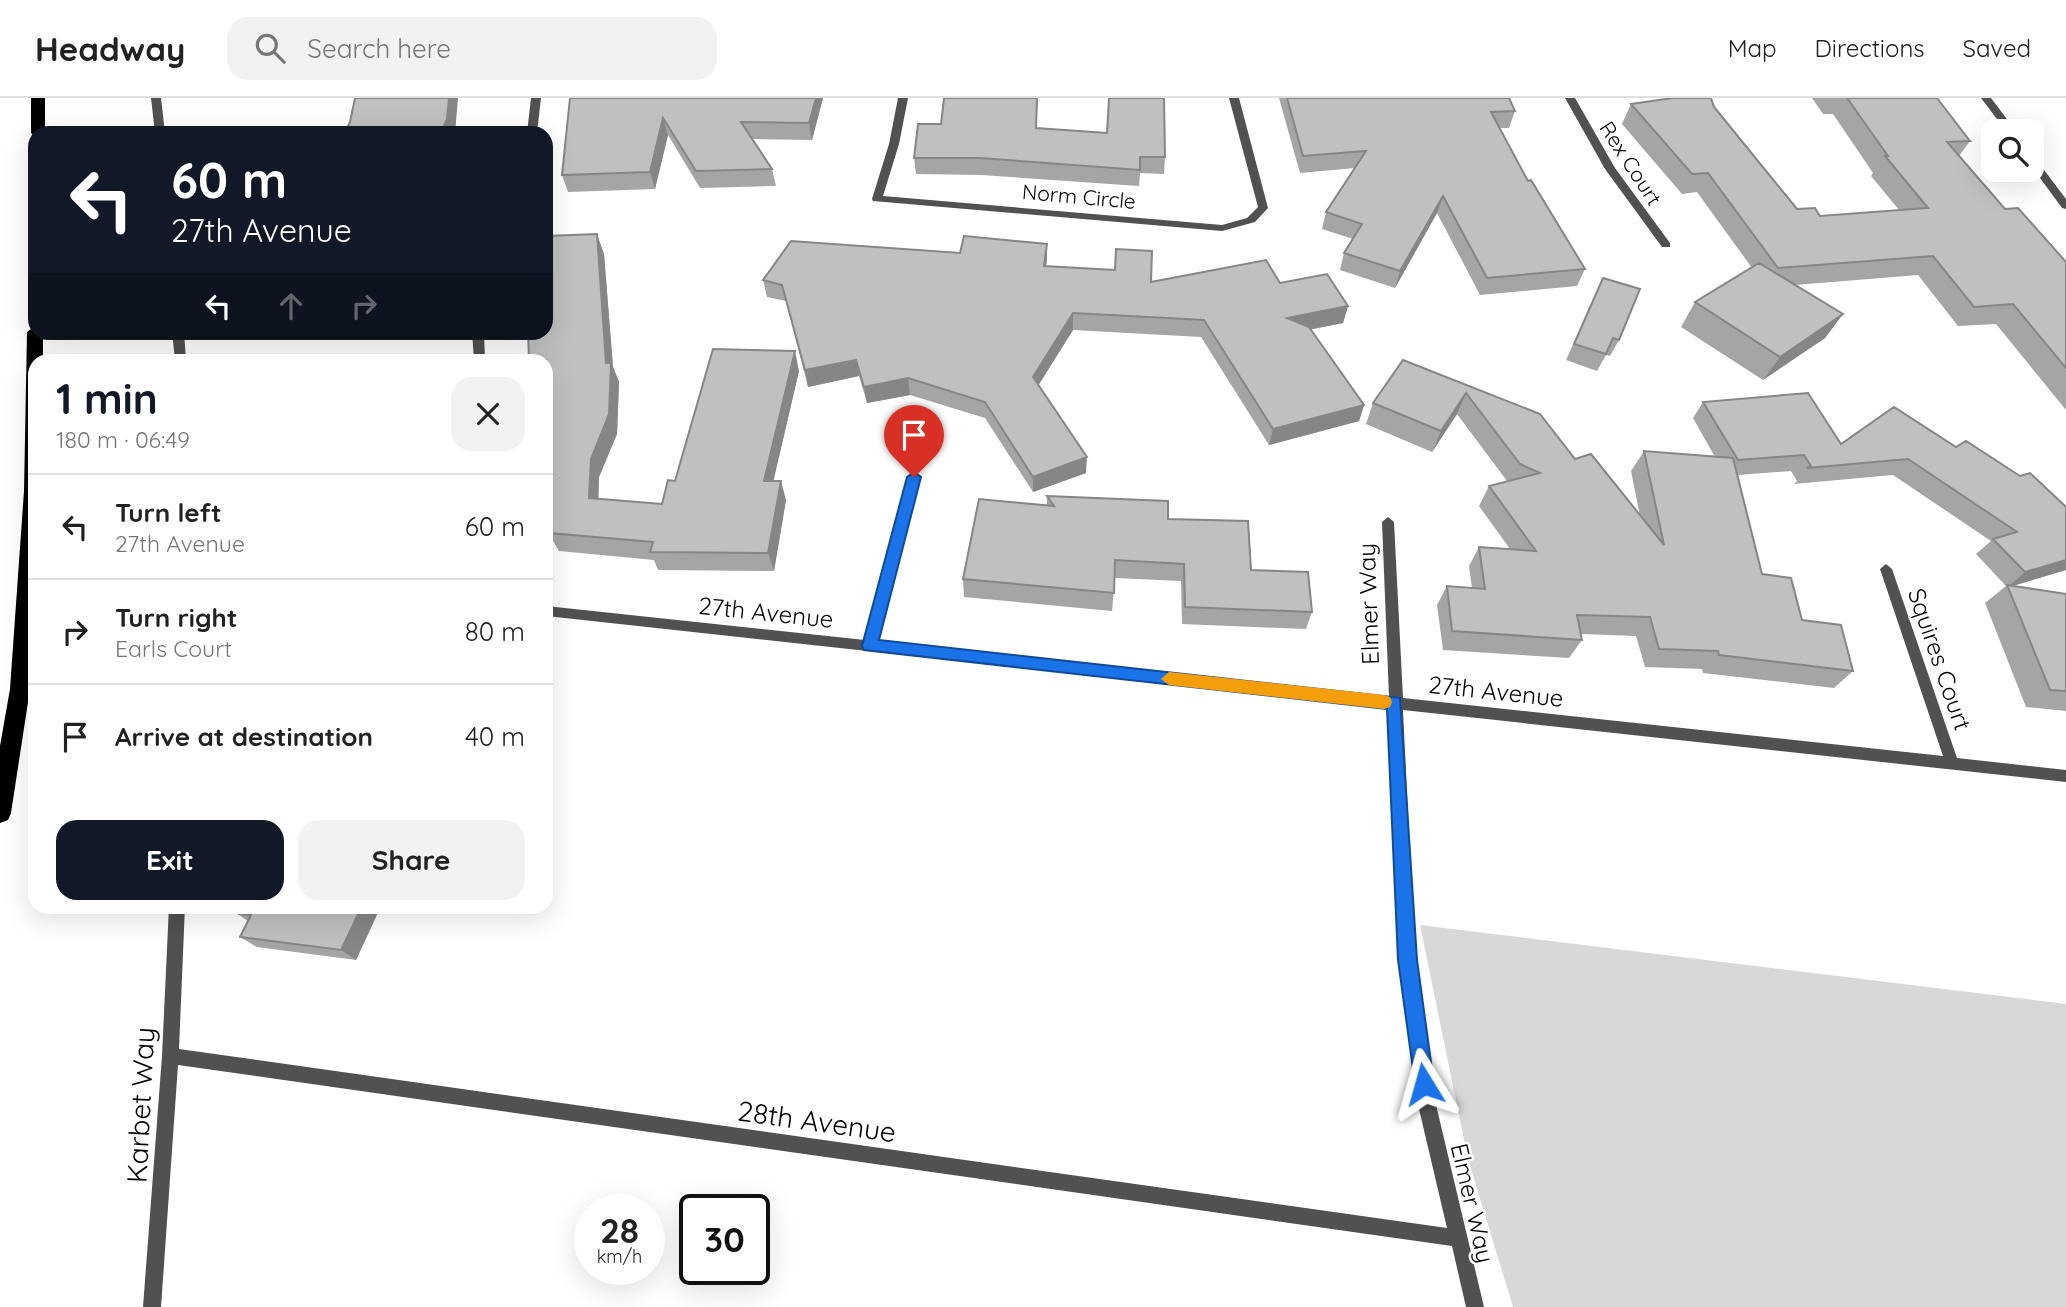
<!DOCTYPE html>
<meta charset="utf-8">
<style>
body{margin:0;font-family:Quicksand,sans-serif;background:#f2f2f2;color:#222;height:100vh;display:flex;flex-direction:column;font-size:26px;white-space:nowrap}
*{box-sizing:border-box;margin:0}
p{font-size:23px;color:#767676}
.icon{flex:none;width:38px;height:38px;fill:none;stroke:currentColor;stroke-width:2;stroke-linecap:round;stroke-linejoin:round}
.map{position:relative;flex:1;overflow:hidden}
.side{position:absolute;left:28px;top:256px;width:525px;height:560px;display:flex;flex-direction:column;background:#fff;border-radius:21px;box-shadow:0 7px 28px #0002}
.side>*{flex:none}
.top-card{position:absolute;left:28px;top:28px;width:525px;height:214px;border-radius:21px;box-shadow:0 7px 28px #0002;background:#111827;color:#fff;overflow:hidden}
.tools{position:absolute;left:1981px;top:21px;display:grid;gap:14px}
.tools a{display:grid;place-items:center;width:63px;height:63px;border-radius:14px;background:#fff;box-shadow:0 7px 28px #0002;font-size:35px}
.speed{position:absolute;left:574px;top:1096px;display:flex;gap:14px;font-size:35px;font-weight:700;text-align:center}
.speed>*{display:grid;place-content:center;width:91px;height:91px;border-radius:50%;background:#fff;box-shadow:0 7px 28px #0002;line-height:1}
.speed small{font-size:18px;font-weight:400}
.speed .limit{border:4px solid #111;border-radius:10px;background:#fff;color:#111}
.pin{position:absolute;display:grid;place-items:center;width:60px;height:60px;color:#fff;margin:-72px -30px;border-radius:50% 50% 50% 0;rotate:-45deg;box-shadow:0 0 7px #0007}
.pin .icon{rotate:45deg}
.me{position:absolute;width:77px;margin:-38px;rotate:352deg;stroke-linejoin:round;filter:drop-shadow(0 0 5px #0008)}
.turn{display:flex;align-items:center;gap:24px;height:147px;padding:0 28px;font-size:32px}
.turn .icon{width:91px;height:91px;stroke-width:2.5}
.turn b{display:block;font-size:49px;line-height:60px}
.lanes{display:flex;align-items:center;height:66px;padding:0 28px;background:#0003;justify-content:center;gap:35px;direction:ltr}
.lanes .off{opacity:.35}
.round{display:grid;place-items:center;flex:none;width:74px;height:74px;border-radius:21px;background:#f2f2f2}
.overview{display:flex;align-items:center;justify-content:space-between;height:119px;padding:0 28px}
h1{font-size:42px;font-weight:700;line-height:52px;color:#111827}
.action{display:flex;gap:14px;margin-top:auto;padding:14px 28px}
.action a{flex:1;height:80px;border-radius:21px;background:#111827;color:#fff;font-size:28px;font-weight:700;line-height:80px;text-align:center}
.action a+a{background:#f2f2f2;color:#222}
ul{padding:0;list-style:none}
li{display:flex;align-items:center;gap:21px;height:105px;padding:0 28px;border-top:2px solid #e0e0e0}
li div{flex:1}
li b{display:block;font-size:26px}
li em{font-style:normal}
header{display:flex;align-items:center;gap:42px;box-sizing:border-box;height:98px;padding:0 35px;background:#fff;border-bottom:2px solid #e0e0e0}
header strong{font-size:33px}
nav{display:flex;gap:38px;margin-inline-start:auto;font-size:24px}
.search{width:490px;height:63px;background:#f2f2f2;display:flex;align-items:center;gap:18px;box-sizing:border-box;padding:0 24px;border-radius:21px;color:#767676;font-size:26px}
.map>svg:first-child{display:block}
</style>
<header>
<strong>Headway</strong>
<div class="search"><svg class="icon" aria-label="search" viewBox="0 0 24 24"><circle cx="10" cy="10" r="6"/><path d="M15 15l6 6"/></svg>Search here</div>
<nav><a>Map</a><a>Directions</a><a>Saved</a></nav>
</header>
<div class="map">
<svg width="2066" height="1209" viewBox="0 0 2066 1209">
<rect width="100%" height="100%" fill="#fff"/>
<path fill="#d8d8d8" d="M1420,827L2066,906V1209H1513L1468,1061Z"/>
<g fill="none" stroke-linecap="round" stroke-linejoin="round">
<path fill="#515151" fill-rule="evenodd" d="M151,0H161L165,35H155Z
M531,0H541L537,35H527Z
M898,0H908L899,46L883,98L1222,127L1247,120L1258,109L1229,0H1239L1268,110L1255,124L1222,133L873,103L872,101L889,46Z
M1565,0H1575L1615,70L1670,145V149H1662L1605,71Z
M1981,0H1991L2016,33H2006Z
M2032,59L2035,60L2066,101V111L2062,110L2032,69Z
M172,234H184L186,262H175Z
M472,234H484L485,262H474Z
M914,374L920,379L878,543L1389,599L1382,424L1388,419L1394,424L1403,600L1943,658L1880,471L1886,466L1892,471L1957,660L2066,672V684L1403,612L1415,862L1437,1011L1484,1209H1466L1452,1148L178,967L161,1209H143L162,958L169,808H185L179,951L1447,1130L1419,1011L1399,862L1389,610L546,518V508L865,542L908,379Z"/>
<path fill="#000" fill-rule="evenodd" d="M31,0H45V35H35V39L31,35Z
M35,228V234H43V262H35V515L30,591L11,715L8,722L0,725V648L10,591L24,393L27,234Z"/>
</g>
<path fill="#a5a5a5" d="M570,0H823L812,42L753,41L772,71L776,88L700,90L668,37L655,91L568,94L562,77Z
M944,0H1038L1036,31L1165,59L1164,76L1140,75L1139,88L981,77L916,76L914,60L941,26Z
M1279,0H1509L1515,13L1509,30H1500L1528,83L1585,171L1577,188L1480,197L1437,115L1395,190L1340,172L1344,155L1353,141L1322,131L1326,114L1355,70L1300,75Z
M1812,0H1937L1970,43L1959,58L2005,111L2066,164V312L1996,226L1958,228L1918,177L1795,187L1843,216L1825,240L1763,282L1681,229L1695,204L1752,170L1697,94L1682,96L1622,26L1631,6L1714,9L1797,111L1820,118L1899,112L1871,78L1873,75L1833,16H1823Z
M1047,146L1046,168L1151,184L1280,185L1348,208L1343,225L1311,231L1364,307L1359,323L1269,347L1201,239L1073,232L1038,287L1086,375L1033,394L985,320L910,297L867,305L859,278L808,289L786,203L767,199L763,182L960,155Z
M604,156L613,269L619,284L617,336L599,379L598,401L662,406L675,383L799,273L773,383L786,402L774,473L658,472L654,462L559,453L553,443L546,442V262Z
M1603,180L1619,242L1610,258L1606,257L1597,273L1566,262Z
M1403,262L1540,316L1575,361L1640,418L1631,373L1644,353L1715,359L1693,320L1703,304L1841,346L1894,309L2066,472L2013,488L2066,496V613L2026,609L1985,505L2006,488L1976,456L1991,443L1893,377L1794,386L1797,383L1791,373L1738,377L1762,476L1802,522L1853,573L1834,590L1703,575L1702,571L1645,569L1636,538L1581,536L1582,542L1569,560L1443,552L1437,507L1447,488L1472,490L1469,468L1479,449L1510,451L1479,408L1489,388L1507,383L1457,316L1432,354L1366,326L1373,305Z
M1047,398L1168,421L1251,472L1312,514L1306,531L1182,526L1181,483L1115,480L1112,513L964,499L963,481L1047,407Z
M381,808L356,862L257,849L240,839L248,823L236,815Z"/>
<path fill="#868686" d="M449,0H458L455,35H441Z
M816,0H823L812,42L809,25Z
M663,20L668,37L655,91L650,74Z
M1443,98L1437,115L1395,190L1400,173Z
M597,136L604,156L613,269L619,284L617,336L599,379L598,419L589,400Z
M1047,146V162L1044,185V168Z
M1348,208L1343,225L1283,237L1287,220Z
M1073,215V232L1033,296V279Z
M1843,216L1825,240L1763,282L1780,259Z
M795,253L799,273L769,402L764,383Z
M856,262L859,278L808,289L805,272Z
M908,280L910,297L867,305L864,289Z
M1466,295L1457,316L1432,354L1441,333Z
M1364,307L1359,323L1269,347L1273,331Z
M1087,359L1086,375L1033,394V379Z
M781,383L786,402L774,473L768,455Z
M2066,462V472L2008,489L2025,474Z
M362,808H381L356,862L341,852Z"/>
<path fill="#c0c0c0" stroke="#868686" stroke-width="2" d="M355,0H449L447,21L441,35H345L350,24Z
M570,0H816L809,25L741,24L772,71L696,73L663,20L650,74L562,77Z
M944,0H1037L1036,30L1107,35L1109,0H1164L1165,59H1140V72L980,60H914L918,26H941Z
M1287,0H1509L1515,13L1491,14L1528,83L1531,82L1585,171L1487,180L1443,98L1400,173L1344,155L1362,126L1326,114L1366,53L1303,58Z
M1673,0H1711L1714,9L1797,111L1815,110L1820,118L1928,110L1885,58H1888L1847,0H1937L1970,43L1947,44L2005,111L2018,110L2066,164V270L2013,206L1974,209L1933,158L1778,170L1708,75L1692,76L1631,6Z
M597,136L606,265H611L609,316L591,361L589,400L662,406L668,382L675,383L713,251L795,253L764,383H781L768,455L650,454L653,444L549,435L552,425H546V262H529L528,234H546V138Z
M964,138L1047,146L1044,168L1115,172L1116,151L1152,153L1151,184L1266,162L1280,185L1327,176L1348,208L1287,220L1309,229L1364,307L1273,331L1204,222L1073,215L1033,279L1087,359L1033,379L985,304L908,280L864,289L856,262L805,272L782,187L763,182L791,143L960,155Z
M1759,165L1843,216L1780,259L1695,204Z
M1603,180L1640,191L1619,242L1613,240L1606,256L1574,246Z
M1403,262L1540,316L1575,361L1591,356L1664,447L1644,353L1733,360L1762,476L1791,480L1802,522L1841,527L1853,573L1719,557L1718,553L1659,551L1650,519L1577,517L1582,542L1452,533L1447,488L1485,491L1479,449L1536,453L1489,388L1540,375L1520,366L1466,295L1441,333L1373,305Z
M1808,295L1841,346L1894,309L1956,349L1966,343L2020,378L2030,375L2066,409V462L2025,474L1993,441L2017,434L1908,361L1807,370L1811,368L1804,357L1738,362L1703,304Z
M1047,398L1168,403V421L1248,423L1251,472L1308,474L1312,514L1185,509L1184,466L1115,462L1114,495L963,481L979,401L1054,408Z
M2007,487L2066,496V593L2050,592Z
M240,808H362L341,852L240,839L251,817L236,815Z"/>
<path fill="#1a73e8" stroke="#114b97" stroke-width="2" d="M914,374L921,379L879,542L1400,600L1417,862L1434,986L1431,993L1424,996L1418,993L1415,986L1398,862L1387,611L864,552L862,548L907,379Z"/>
<path fill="#f59e0b" d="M1169,574L1384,597L1390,599L1392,604L1390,609L1384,611L1169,587L1161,581Z"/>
<g text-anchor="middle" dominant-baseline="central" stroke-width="5" stroke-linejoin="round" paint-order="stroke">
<g font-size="21" fill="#000" stroke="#fff">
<text transform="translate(1631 65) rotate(57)">Rex Court</text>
<text transform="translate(1079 98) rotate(5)">Norm Circle</text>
</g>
<g font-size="24" fill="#000" stroke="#fff">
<text transform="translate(1368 506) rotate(-92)">Elmer Way</text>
<text transform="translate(766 514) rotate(6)">27th Avenue</text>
<text transform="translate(1940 561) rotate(71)">Squires Court</text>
<text transform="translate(1496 593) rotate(6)">27th Avenue</text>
<text transform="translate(1473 1105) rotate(77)">Elmer Way</text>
</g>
<g font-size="28" fill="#000" stroke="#fff">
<text transform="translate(140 1007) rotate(-87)">Karbet Way</text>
<text transform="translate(817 1023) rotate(8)">28th Avenue</text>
</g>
</g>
</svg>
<div class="tools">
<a><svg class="icon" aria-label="search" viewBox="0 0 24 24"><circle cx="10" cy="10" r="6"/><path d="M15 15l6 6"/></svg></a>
</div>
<div class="speed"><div>28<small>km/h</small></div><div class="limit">30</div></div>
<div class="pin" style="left:914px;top:379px;background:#d93025"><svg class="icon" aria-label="arrive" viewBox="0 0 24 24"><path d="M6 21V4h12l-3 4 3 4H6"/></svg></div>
<svg class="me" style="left:1424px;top:986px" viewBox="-20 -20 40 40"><path d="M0-17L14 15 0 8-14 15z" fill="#1a73e8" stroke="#fff" stroke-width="4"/></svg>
<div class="top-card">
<div class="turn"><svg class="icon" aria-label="left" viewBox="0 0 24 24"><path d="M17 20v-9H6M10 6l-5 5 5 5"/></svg><div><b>60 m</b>27th Avenue</div></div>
<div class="lanes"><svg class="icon" aria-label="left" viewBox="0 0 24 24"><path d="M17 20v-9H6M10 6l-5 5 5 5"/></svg><svg class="icon off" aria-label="ahead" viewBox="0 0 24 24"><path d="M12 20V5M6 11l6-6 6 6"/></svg><svg class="icon off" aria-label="right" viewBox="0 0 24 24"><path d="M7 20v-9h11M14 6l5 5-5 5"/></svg></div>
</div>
<section class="side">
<div class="overview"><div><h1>1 min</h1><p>180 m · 06:49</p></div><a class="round"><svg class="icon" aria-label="close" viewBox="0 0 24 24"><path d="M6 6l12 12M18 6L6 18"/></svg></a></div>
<ul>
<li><svg class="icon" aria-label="left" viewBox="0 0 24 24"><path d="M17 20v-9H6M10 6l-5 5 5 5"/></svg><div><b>Turn left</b><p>27th Avenue</p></div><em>60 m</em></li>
<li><svg class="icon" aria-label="right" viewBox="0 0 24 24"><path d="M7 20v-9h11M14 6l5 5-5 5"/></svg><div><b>Turn right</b><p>Earls Court</p></div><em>80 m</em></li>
<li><svg class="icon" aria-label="arrive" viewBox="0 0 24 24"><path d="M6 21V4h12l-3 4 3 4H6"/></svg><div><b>Arrive at destination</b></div><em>40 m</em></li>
</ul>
<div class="action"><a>Exit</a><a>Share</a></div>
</section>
</div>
